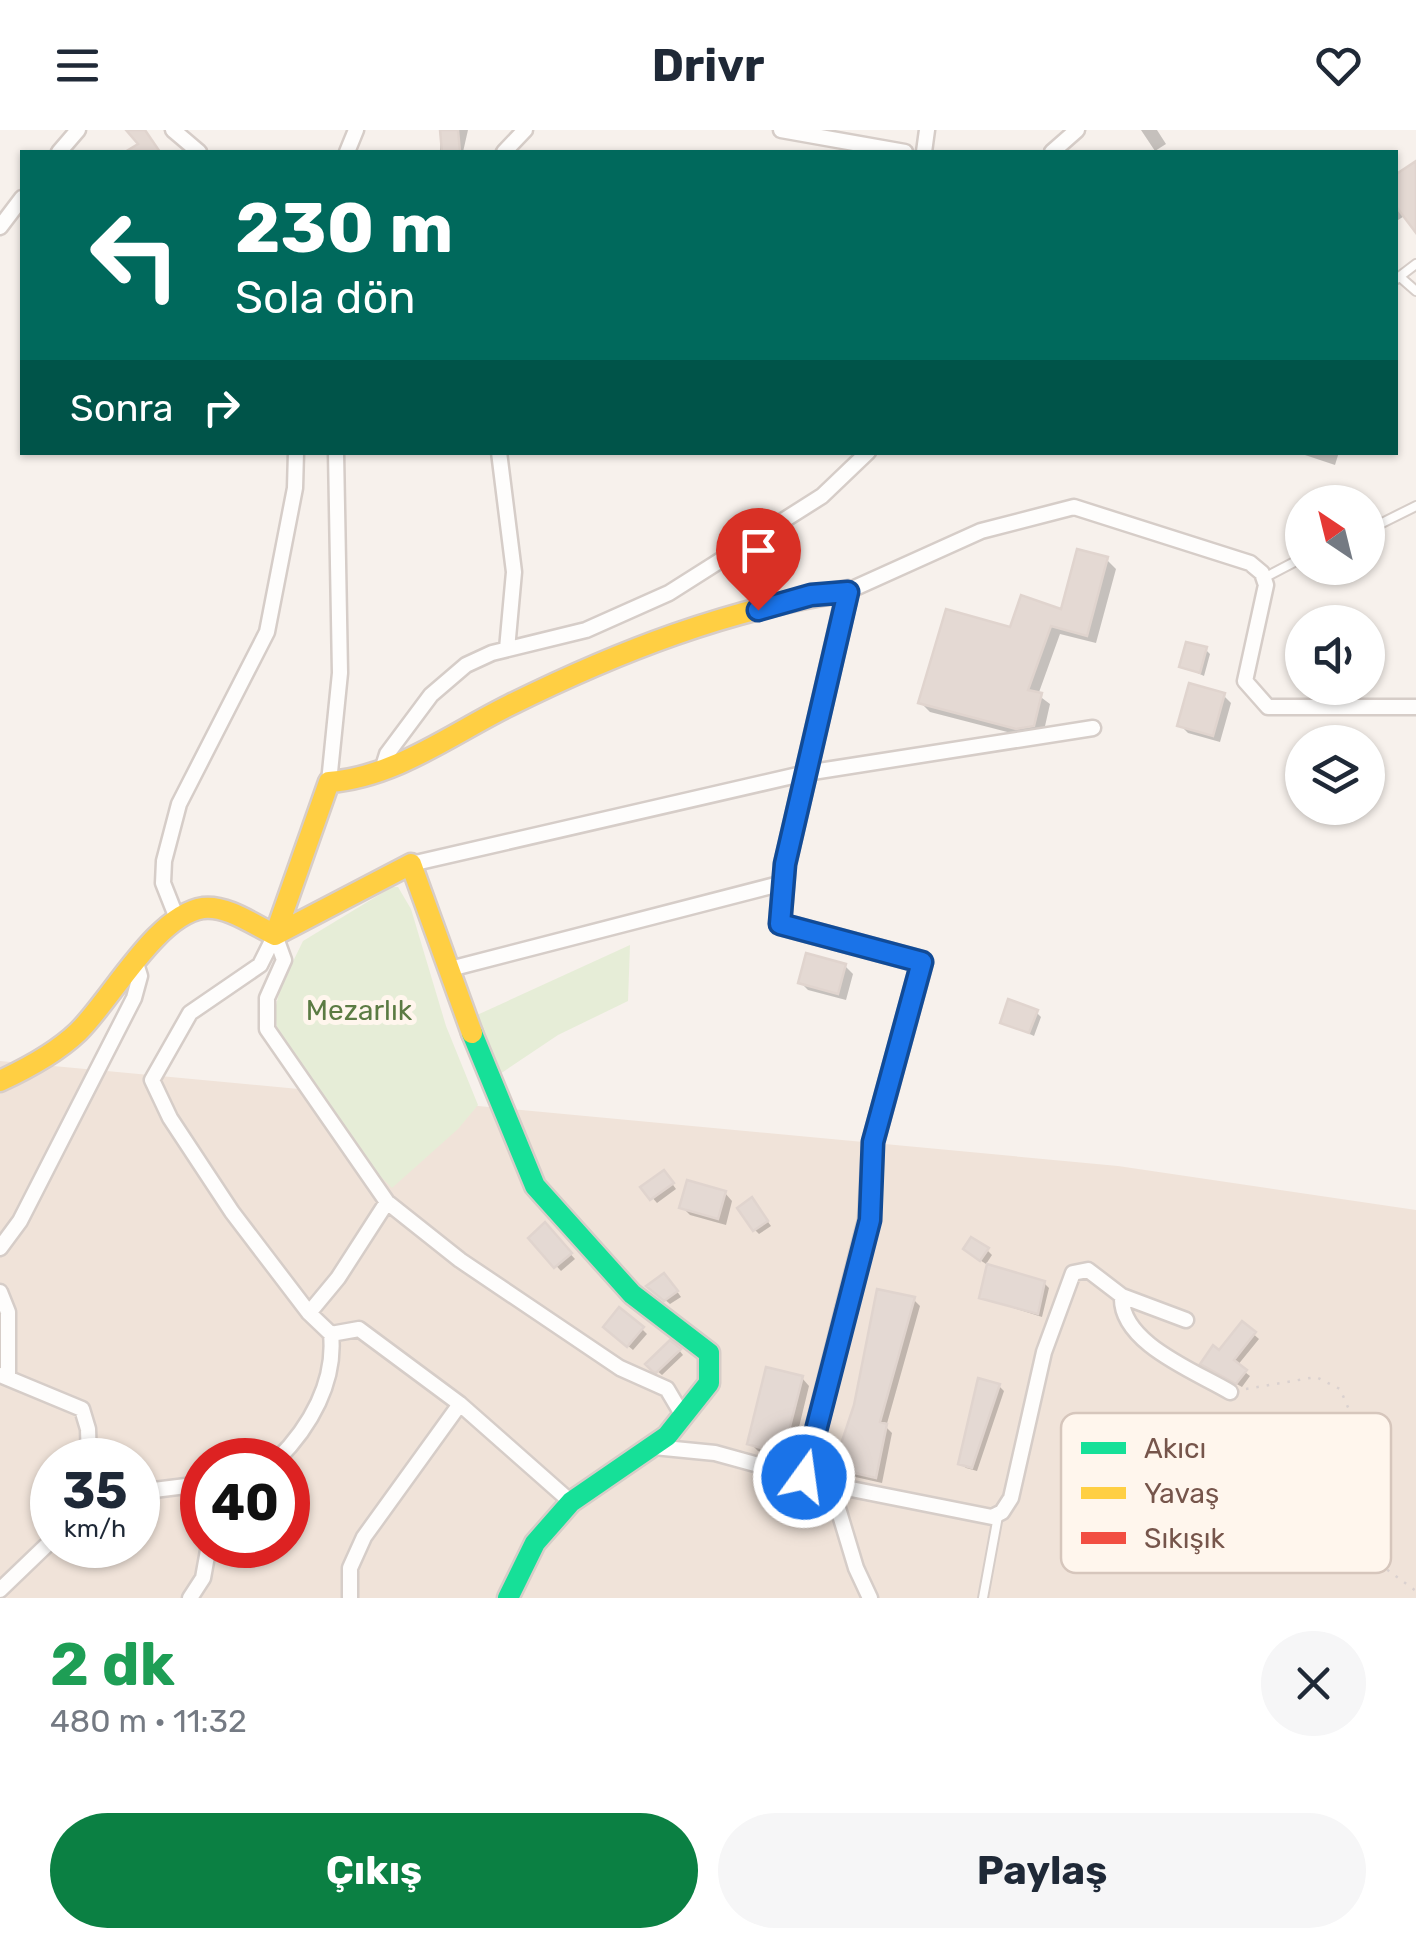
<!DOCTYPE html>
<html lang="tr">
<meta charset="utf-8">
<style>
body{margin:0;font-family:Rubik,sans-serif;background:#f6f6f7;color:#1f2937;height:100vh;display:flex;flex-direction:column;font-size:38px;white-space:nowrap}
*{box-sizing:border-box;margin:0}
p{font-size:32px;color:#747a83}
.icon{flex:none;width:55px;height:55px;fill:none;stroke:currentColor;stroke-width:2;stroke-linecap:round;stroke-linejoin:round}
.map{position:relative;height:1468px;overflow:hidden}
.panel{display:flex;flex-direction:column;background:#fff;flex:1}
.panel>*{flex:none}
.hud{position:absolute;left:20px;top:20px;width:1378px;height:305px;border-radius:0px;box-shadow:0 2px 8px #0004;background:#00695c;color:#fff;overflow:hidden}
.needle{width:65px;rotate:325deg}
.fabs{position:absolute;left:1285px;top:355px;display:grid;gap:20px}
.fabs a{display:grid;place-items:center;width:100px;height:100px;border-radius:50%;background:#fff;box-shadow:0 2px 8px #0004;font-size:50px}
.speed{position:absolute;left:30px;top:1308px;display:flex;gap:20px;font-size:50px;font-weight:700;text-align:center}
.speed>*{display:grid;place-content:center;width:130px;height:130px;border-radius:50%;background:#fff;box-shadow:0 2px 8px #0004;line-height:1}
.speed small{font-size:25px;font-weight:400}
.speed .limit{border:15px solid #d22;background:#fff;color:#111}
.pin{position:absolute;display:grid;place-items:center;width:85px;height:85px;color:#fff;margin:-102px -42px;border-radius:50% 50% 50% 0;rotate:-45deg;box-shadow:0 0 10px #0007}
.pin .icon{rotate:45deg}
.me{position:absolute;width:110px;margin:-55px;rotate:14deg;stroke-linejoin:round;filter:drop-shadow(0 0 8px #0008)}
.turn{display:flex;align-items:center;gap:35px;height:210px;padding:0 50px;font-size:45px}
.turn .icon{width:130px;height:130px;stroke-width:2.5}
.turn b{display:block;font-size:70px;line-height:85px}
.then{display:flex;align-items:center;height:95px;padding:0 50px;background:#0003;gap:20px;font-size:38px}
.round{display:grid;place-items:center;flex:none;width:105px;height:105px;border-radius:52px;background:#f6f6f7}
.summary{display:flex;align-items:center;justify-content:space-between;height:170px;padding:0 50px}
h1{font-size:60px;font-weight:700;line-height:75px;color:#1e9e55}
.cta{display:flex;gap:20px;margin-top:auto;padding:20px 50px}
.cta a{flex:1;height:115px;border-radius:60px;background:#0b8043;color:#fff;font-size:40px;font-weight:700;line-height:115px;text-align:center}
.cta a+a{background:#f6f6f7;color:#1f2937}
header{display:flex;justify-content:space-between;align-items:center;height:130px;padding:0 50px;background:#fff;font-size:45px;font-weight:700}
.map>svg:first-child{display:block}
</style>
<header><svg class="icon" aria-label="menu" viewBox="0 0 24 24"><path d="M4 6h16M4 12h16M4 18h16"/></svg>Drivr<svg class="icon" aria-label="heart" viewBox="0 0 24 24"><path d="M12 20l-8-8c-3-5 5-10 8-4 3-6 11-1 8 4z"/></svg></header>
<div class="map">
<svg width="1416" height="1468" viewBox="0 0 1416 1468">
<rect width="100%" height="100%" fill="#f7f1ec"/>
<path fill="#f0e3d9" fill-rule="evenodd" d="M0,931L1118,1036L1416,1080V1468H0ZM52,1330H138V1415H52ZM202,1330H288V1415H202Z"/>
<path fill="#e6edd7" d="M392,757H398L411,779L446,896L478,975L458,999L392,1058L376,1042L277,900L275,879L281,856L303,811Z
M630,815L628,871L558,905L500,944L477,885Z"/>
<path fill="#0003" d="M441,0H468L463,22H440Z
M1141,0H1157L1166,14L1155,21Z
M1416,35V99L1406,85L1398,90L1395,87V51Z
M1296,322H1339L1335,335Z
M1107,430L1116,439L1096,513L1060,504L1038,565L1050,574L1043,605L1027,607L930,582L921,573L1063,482Z
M1205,519L1210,524L1204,546L1182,536Z
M1223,565L1231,573L1220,612L1188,603L1180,595Z
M845,836L853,844L846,870L808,860L800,852Z
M1036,882L1041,887L1034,906L1003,892Z
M668,1048L676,1059L657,1073L644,1058Z
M725,1063L732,1071L726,1095L690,1085L682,1077Z
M756,1075L771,1096L759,1104L755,1100Z
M545,1096L575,1129L561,1141L531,1108Z
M987,1120L992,1125L986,1134L971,1124Z
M669,1150L681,1167L670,1174L650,1157Z
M1044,1153L1049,1158L1042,1187L982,1168Z
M914,1170L920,1176L886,1297L892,1303L882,1353L842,1344L836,1337Z
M1243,1195L1259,1209L1237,1236L1250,1246L1242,1257L1208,1238Z
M606,1197L642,1199L647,1204L633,1220Z
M679,1220L683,1225L662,1245L649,1234Z
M802,1248L809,1256L791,1330L758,1321L750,1313Z
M999,1256L1004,1261L977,1341L966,1338L961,1334Z"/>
<path fill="#e4d9d3" stroke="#e0d4ce" stroke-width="2.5" d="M126,0H145L160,22H125L138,14Z
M440,0H458L460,22H442Z
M1416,31V103L1395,75V45Z
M1077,419L1108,427L1087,506L1051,496L1028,560L1042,563L1034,596L1016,599L918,573L946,479L1010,497L1021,465L1061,479Z
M1186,512L1207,517L1200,543L1179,537Z
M1189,553L1225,563L1213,606L1177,596Z
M806,823L846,834L838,864L798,853Z
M1008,869L1038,880L1029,903L1000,893Z
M664,1040L674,1053L650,1070L640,1057Z
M687,1050L726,1061L718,1089L679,1078Z
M752,1067L768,1091L753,1101L737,1078Z
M545,1092L572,1123L554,1138L528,1108Z
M971,1107L989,1118L980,1131L963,1119Z
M987,1134L1045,1151L1038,1184L979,1168Z
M664,1143L678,1161L664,1171L646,1156Z
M877,1159L915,1167L880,1292L887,1294L876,1348L833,1338L854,1275Z
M619,1177L644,1197L627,1217L603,1197Z
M1242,1191L1256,1202L1234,1230L1247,1240L1236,1254L1200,1234L1213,1215L1219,1220Z
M670,1210L681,1219L656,1243L652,1241L645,1234Z
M766,1237L803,1246L783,1324L747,1314Z
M978,1248L1000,1254L972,1338L958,1334Z"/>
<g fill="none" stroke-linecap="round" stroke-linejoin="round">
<defs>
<path id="lane" d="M1400,147L1416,161
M1395,150L1416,134
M1368,400L1416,376
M1264,448L1302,428
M983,1468L998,1386"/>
<path id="street" d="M173,0L199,22
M781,0L905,22
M59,22L78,0
M347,22L356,0
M504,22L525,0
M924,22L927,0
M1052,22L1077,0
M0,97L22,68
M499,322L514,442L507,519
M848,461L981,401L1074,377L1250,433L1262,443L1266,455L1245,551L1268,577H1416
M382,640L387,624L431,565L466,535L492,523L586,500L669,463L822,366L868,322
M329,652L340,543L336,322
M411,734L806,643L1093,598
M178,791L163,753L164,731L179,674L267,502L295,358L296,322
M450,839L783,753
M0,1118L20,1091L134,868L140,846L136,833
M0,1162L8,1182V1248
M1122,1166C1119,1213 1197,1242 1230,1262
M309,1183L338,1148L387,1072
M331,1204L359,1199L460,1274L571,1372
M0,1245L82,1279L88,1299L89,1330
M654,1317L715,1323L831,1355L992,1387L1002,1382L1011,1368L1044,1222L1073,1143L1088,1140L1122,1166L1186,1190
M277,1330C310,1297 336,1252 331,1204L309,1183L232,1082L170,988L152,950L190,883L260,835L275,805L284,830L267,868V899L387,1072L460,1130L620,1238L667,1259L683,1286
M831,1355L856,1438L870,1468
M138,1362L202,1354
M0,1460L52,1410
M190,1468L203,1448L209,1415
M350,1468V1438L364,1407L460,1274"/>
<path id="fast" d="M472,903L535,1056L632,1164L709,1223V1253L667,1306L571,1372L535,1413L508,1468
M804,1347L846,1180"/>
<path id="slow" d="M275,805L329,652C396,647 451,604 510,575C617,522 729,478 848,461L845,474
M0,951C28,938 56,923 78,902C111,870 156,785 203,778C227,775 254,795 275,805L411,734L472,903"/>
<path id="jam" d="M845,474L785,734L780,794L922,832L873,1012L869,1090L846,1180"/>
</defs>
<use href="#lane" stroke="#d6cdc8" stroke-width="12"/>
<use href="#street" stroke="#d6cdc8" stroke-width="19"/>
<use href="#fast" stroke="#d7cdc8" stroke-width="25"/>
<use href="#slow" stroke="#d7cdc8" stroke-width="25"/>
<use href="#jam" stroke="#d7cdc8" stroke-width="25"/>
<path stroke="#dad1cf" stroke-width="2.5" stroke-dasharray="2.5 8" stroke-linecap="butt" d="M1246,1259L1316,1247L1340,1259L1354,1291L1352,1304L1321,1326L1307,1363L1332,1399L1416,1461"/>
<use href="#lane" stroke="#fefdfc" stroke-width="8"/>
<use href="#street" stroke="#fefdfc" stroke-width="14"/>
<use href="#fast" stroke="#16e098" stroke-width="20"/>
<use href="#slow" stroke="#ffcf43" stroke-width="20"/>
<use href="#jam" stroke="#f24e42" stroke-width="20"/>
</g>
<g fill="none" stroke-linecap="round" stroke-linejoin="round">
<defs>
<path id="route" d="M758,480L811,465L848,462L785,734L780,794L922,832L873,1012L870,1090L804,1347"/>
</defs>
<use href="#route" stroke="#114b97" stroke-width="25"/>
<use href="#route" stroke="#1a73e8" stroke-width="18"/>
</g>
<g text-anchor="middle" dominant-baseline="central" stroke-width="10" stroke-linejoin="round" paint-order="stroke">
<g font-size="28" fill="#5b7b43" stroke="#fff6ed">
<text x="359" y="880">Mezarlık</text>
</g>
</g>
<rect x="1061" y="1283" width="330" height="160" rx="15" fill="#fff6ed" stroke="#d6c6bc" stroke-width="2.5"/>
<rect x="1081" y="1312" width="45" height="12" fill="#16e098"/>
<rect x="1081" y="1357" width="45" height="12" fill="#ffcf43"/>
<rect x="1081" y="1402" width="45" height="12" fill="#f24e42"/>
<g font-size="28" fill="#76554b">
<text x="1144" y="1328">Akıcı</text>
<text x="1144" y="1373">Yavaş</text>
<text x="1144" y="1418">Sıkışık</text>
</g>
</svg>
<div class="fabs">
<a><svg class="needle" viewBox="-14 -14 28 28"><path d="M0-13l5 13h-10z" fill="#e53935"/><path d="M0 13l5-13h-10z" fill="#747a83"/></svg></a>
<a><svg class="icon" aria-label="sound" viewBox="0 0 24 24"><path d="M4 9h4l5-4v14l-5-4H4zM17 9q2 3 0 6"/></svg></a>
<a><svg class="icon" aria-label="layers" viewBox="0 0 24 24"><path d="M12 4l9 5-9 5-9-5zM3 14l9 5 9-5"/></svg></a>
</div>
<div class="speed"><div>35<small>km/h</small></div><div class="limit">40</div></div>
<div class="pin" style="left:758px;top:480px;background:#d93025"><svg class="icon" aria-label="arrive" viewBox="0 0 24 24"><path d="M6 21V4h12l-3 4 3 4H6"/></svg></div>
<svg class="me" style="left:804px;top:1347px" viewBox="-20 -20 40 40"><circle r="17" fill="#1a73e8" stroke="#fff" stroke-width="3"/><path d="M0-11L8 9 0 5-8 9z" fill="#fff"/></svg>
<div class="hud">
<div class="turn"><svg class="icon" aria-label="left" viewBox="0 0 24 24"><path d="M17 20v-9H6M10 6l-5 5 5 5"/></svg><div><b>230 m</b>Sola dön</div></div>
<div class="then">Sonra<svg class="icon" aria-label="right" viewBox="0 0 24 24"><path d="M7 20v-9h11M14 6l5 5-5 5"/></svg></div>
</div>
</div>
<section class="panel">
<div class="summary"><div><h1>2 dk</h1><p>480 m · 11:32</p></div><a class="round"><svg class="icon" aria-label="close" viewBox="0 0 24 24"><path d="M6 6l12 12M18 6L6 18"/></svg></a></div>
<div class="cta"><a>Çıkış</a><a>Paylaş</a></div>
</section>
